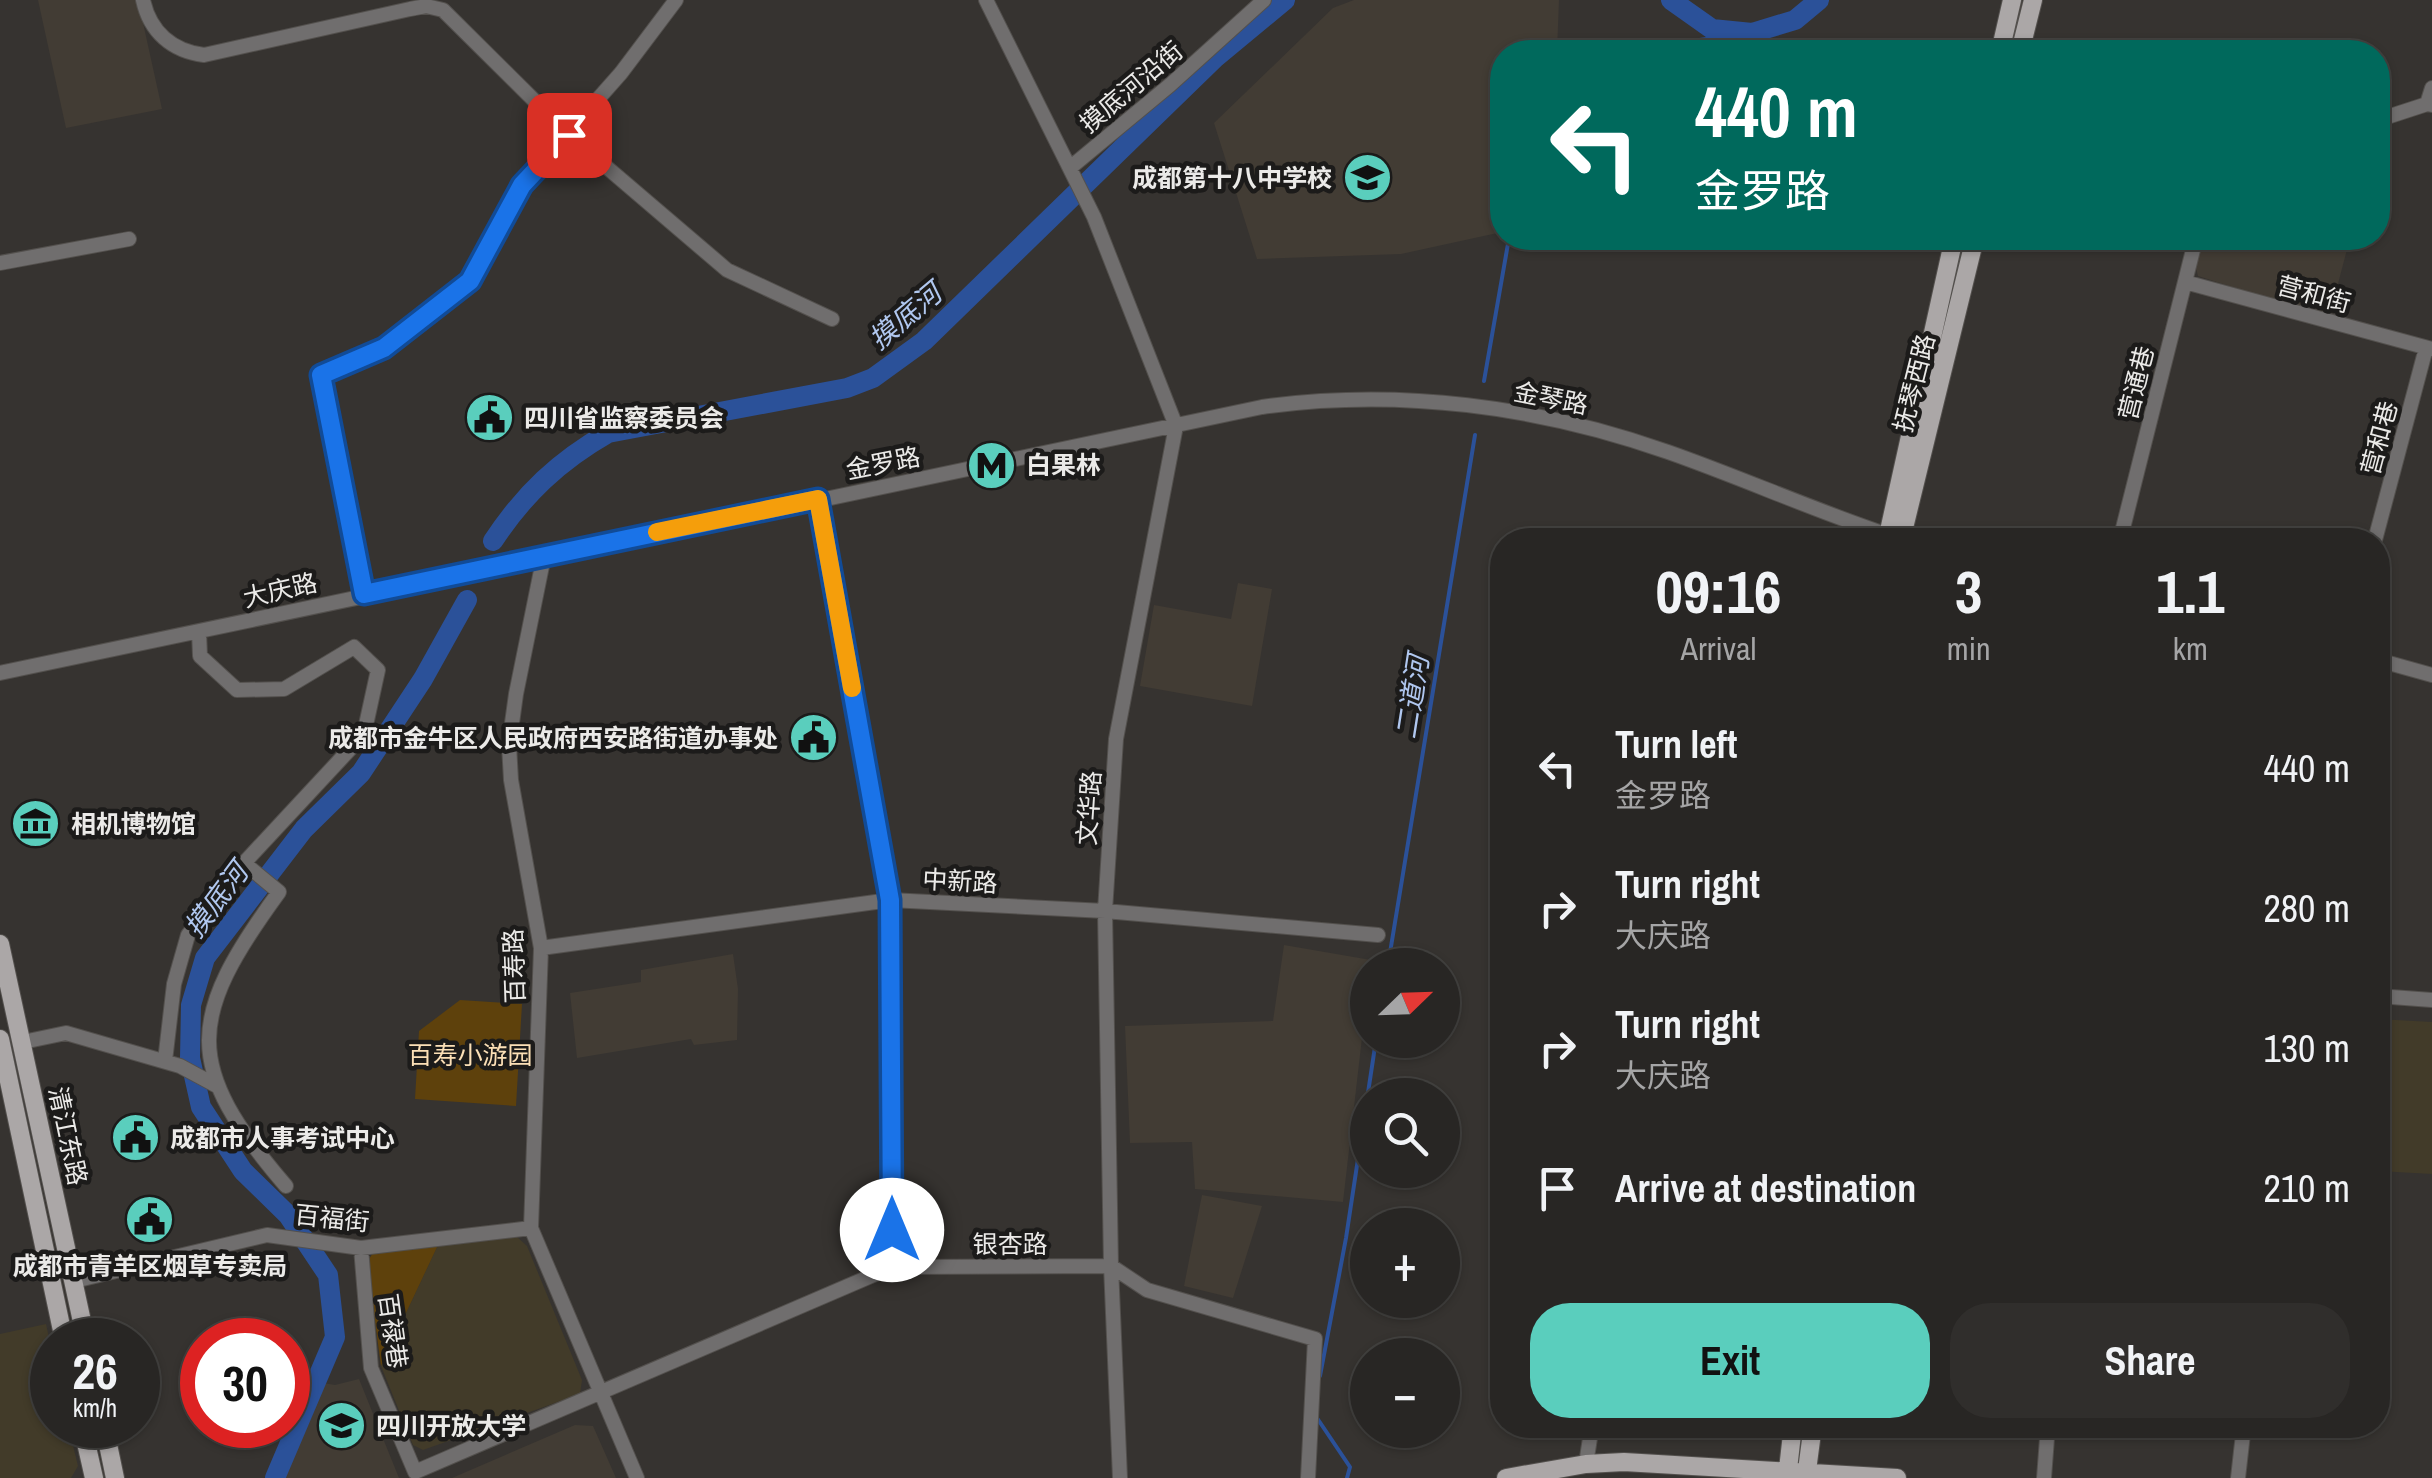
<!DOCTYPE html>
<meta charset="utf-8">
<style>
body{margin:0;font-family:"Archivo Narrow","Noto Sans SC",sans-serif;background:#302e2c;color:#f1f3f6;height:100vh;display:flex;flex-direction:column;font-size:38px;white-space:nowrap}
*{box-sizing:border-box;margin:0}
p{font-size:32px;color:#a5a5a6}
.icon{flex:none;width:55px;height:55px;fill:none;stroke:currentColor;stroke-width:2;stroke-linecap:round;stroke-linejoin:round}
.map{position:relative;flex:1;overflow:hidden}
.panel{position:absolute;left:1490px;top:528px;width:900px;height:910px;display:flex;flex-direction:column;background:#282624;border-radius:40px;box-shadow:0 2px 8px #0004,0 0 0 2px #444341}
.panel>*{flex:none}
.top-card{position:absolute;left:1490px;top:40px;width:900px;height:210px;border-radius:40px;box-shadow:0 2px 8px #0004,0 0 0 2px #444341;background:#00695c;color:#fff;overflow:hidden}
.needle{width:65px;rotate:67deg}
.buttons{position:absolute;left:1350px;top:948px;display:grid;gap:20px}
.buttons a{display:grid;place-items:center;width:110px;height:110px;border-radius:50%;background:#282624;box-shadow:0 2px 8px #0004,0 0 0 2px #444341;font-size:50px}
.speed{position:absolute;left:30px;top:1318px;display:flex;gap:20px;font-size:50px;font-weight:700;text-align:center}
.speed>*{display:grid;place-content:center;width:130px;height:130px;border-radius:50%;background:#282624;box-shadow:0 2px 8px #0004,0 0 0 2px #444341;line-height:1}
.speed small{font-size:25px;font-weight:400}
.speed .limit{border:15px solid #d22;background:#fff;color:#111}
.pin{position:absolute;display:grid;place-items:center;width:85px;height:85px;color:#fff;margin:-42px;border-radius:20px;box-shadow:0 5px 15px #0006}
.me{position:absolute;width:110px;margin:-55px;rotate:0deg;stroke-linejoin:round;filter:drop-shadow(0 0 8px #0008)}
.turn{display:flex;align-items:center;gap:35px;height:210px;padding:0 40px;font-size:45px}
.turn .icon{width:130px;height:130px;stroke-width:2.5}
.turn b{display:block;font-size:70px;line-height:85px}
.eta{display:flex;justify-content:space-evenly;align-items:center;height:170px;text-align:center}
.eta b{font-size:60px;font-weight:700;line-height:70px}
.cta{display:flex;gap:20px;margin-top:auto;padding:20px 40px}
.cta a{flex:1;height:115px;border-radius:40px;background:#5acebd;color:#111;font-size:40px;font-weight:700;line-height:115px;text-align:center}
.cta a+a{background:#302e2c;color:#f1f3f6}
ul{padding:0;list-style:none}
li{display:flex;align-items:center;gap:30px;height:140px;padding:0 40px}
li div{flex:1}
li b{display:block;font-size:38px}
li em{font-style:normal}
.map>svg:first-child{display:block}
</style>
<div class="map">
<svg width="2432" height="1478" viewBox="0 0 2432 1478">
<rect width="100%" height="100%" fill="#363330"/>
<path fill="#423b29" d="M2378,1019L2432,1022V1174L2378,1171Z
M516,1236L527,1246L582,1380L580,1394L423,1450L413,1445L381,1366L439,1243Z
M46,1324L52,1352V1425H68L78,1466L71,1478H0V1334Z"/>
<path fill="#423c34" d="M38,0H138L162,109L66,128Z
M1354,0H1559L1557,52H1502V232L1401,254L1257,259L1214,123L1333,8Z
M2202,238H2350L2329,318L2198,276L2195,264Z
M1238,583L1272,589L1252,706L1140,686L1154,605L1231,619Z
M1284,945L1371,960L1343,1202L1195,1189L1192,1142L1130,1143L1125,1026L1273,1021Z
M733,954L738,989L737,1040L694,1045L691,1039L577,1058L570,993L641,982V970Z
M1202,1195L1262,1206L1233,1298L1184,1286Z
M359,1379L399,1478H282L323,1383L335,1385Z
M575,1425L593,1426L616,1478H452Z"/>
<path fill="#5e410c" d="M460,1000L522,1004L516,1106L415,1099L419,1031Z
M439,1243L381,1366L367,1262L373,1253Z"/>
<g fill="none" stroke-linecap="round" stroke-linejoin="round">
<path stroke="#2b5199" stroke-width="4" d="M1609,52L1752,33
M1484,381L1509,238
M1388,965L1475,435
M1320,1376L1346,1238L1376,1040
M1317,1418L1350,1467L1347,1478"/>
<path stroke="#2b5199" stroke-width="20" d="M1671,0L1712,29L1752,33L1795,20L1819,0
M493,541C524,494 559,461 608,433L847,388L873,378L924,341L1215,58L1285,0
M275,1478L335,1337L328,1275L288,1215L243,1171L201,1107L190,1058L191,1005L205,958L304,829L361,773L423,679L467,600"/>
<defs>
<path id="minor" d="M143,0C150,32 172,51 204,55L410,9L426,6L443,10L569,135L727,270L832,319
M986,0L1094,217L1176,426L1116,739L1105,911L1111,1266L1120,1478
M2427,104L2432,88
M2378,120L2427,104L2432,105
M1071,167L1170,85L1264,0
M0,263L129,239
M2185,282L2432,349
M818,499L890,900L892,1267
M2120,540L2196,238
M2375,540L2426,348
M544,556L516,694L509,745L511,780L541,948L531,1228L637,1478
M364,594L321,375L384,348L470,281L522,185L621,73L676,0
M2378,660L2432,675
M0,673L1262,407C1398,388 1538,406 1668,452C1745,479 1820,513 1897,538
M244,863L279,892C187,1018 182,1065 286,1186
M541,948L890,900L1105,911L1378,935
M2378,996L2432,1000
M23,1042L66,1033L180,1066L217,1086
M165,1061L174,984L188,935L244,863L364,734L378,670L354,647L284,689L237,690L200,656L199,632
M361,1248L371,1368L415,1472L892,1267L1111,1266L1147,1290L1315,1339L1308,1478
M74,1281L267,1235L361,1248L531,1228
M1586,1464L1592,1425
M2044,1478L2048,1425
M2238,1478L2244,1425"/>
<path id="major" d="M2000,52L2012,0
M2020,52L2033,0
M1887,540L1954,238
M1901,540L1975,238
M0,944L86,1340
M0,1039L64,1340
M82,1425L94,1478
M104,1425L115,1478
M1506,1478L1586,1464L1624,1462L1897,1478
M1787,1478L1793,1425
M1806,1478L1813,1425"/>
</defs>
<use href="#minor" stroke="#53504d" stroke-width="16"/>
<use href="#major" stroke="#53504d" stroke-width="20"/>
<use href="#minor" stroke="#706e6e" stroke-width="14"/>
<use href="#major" stroke="#aba7a7" stroke-width="18"/>
</g>
<g fill="none" stroke-linecap="round" stroke-linejoin="round">
<defs>
<path id="route" d="M569,135L522,185L470,281L384,348L321,375L364,594L818,499L890,900L892,1230"/>
</defs>
<use href="#route" stroke="#114b97" stroke-width="25"/>
<use href="#route" stroke="#1a73e8" stroke-width="18"/>
<path stroke="#f59e0b" stroke-width="18" d="M657,532L818,499L852,688"/>
</g>
<defs>
<symbol id="school-disc" viewBox="-11 -11 22 22"><circle r="9.5" fill="#5acebd" stroke="#1c1b1a"/><path d="M0-5L7-2L0 1L-7-2ZM-4 1L0 2.5L4 1V4Q0 6-4 4Z" fill="#111"/></symbol>
<symbol id="civic-disc" viewBox="-11 -11 22 22"><circle r="9.5" fill="#5acebd" stroke="#1c1b1a"/><path d="M-.6-6.5H3V-4.5H.6V-3L4-1V1h2V6H-6V1h2V-1L-.6-3ZM-1.2 2.5V6h2.4V2.5Z" fill="#111"/></symbol>
<symbol id="metro-disc" viewBox="-11 -11 22 22"><circle r="9.5" fill="#5acebd" stroke="#1c1b1a"/><path d="M-5.5 5V-5H-3L0 0L3-5H5.5V5H3V-.5L0 4L-3-.5V5Z" fill="#111"/></symbol>
<symbol id="museum-disc" viewBox="-11 -11 22 22"><circle r="9.5" fill="#5acebd" stroke="#1c1b1a"/><path d="M0-6L6-3V-2H-6V-3ZM-5-1h2V3h-2ZM-1-1h2V3h-2ZM3-1h2V3H3ZM-6 4H6V6H-6Z" fill="#111"/></symbol>
<symbol id="university-disc" viewBox="-11 -11 22 22"><circle r="9.5" fill="#5acebd" stroke="#1c1b1a"/><path d="M0-5L7-2L0 1L-7-2ZM-4 1L0 2.5L4 1V4Q0 6-4 4Z" fill="#111"/></symbol>
</defs>
<g fill-rule="evenodd">
<use href="#school-disc" x="1340" y="150" width="55" height="55"/>
<use href="#civic-disc" x="462" y="390" width="55" height="55"/>
<use href="#metro-disc" x="964" y="438" width="55" height="55"/>
<use href="#civic-disc" x="786" y="710" width="55" height="55"/>
<use href="#museum-disc" x="8" y="796" width="55" height="55"/>
<use href="#civic-disc" x="108" y="1110" width="55" height="55"/>
<use href="#civic-disc" x="122" y="1192" width="55" height="55"/>
<use href="#university-disc" x="314" y="1398" width="55" height="55"/>
</g>
<g text-anchor="middle" dominant-baseline="central" stroke-width="9" stroke-linejoin="round" paint-order="stroke">
<g font-size="25" fill="#ebeae8" stroke="#1c1b1a">
<text transform="translate(1131 87) rotate(-40)">摸底河沿街</text>
<text transform="translate(2314 294) rotate(15)">营和街</text>
<text transform="translate(1914 383) rotate(-76)">抚琴西路</text>
<text transform="translate(2136 383) rotate(-76)">营通巷</text>
<text transform="translate(1551 398) rotate(11)">金琴路</text>
<text transform="translate(2379 438) rotate(-75)">营和巷</text>
<text transform="translate(883 463) rotate(-11)">金罗路</text>
<text transform="translate(280 590) rotate(-13)">大庆路</text>
<text transform="translate(1089 808) rotate(-86)">文华路</text>
<text transform="translate(960 881) rotate(3)">中新路</text>
<text transform="translate(514 966) rotate(-92)">百寿路</text>
<text transform="translate(68 1136) rotate(78)">清江东路</text>
<text transform="translate(332 1218) rotate(6)">百福街</text>
<text x="1010" y="1244">银杏路</text>
<text transform="translate(393 1331) rotate(82)">百禄巷</text>
</g>
<g font-size="25" font-weight="bold" fill="#ebeae8" stroke="#1c1b1a" text-anchor="start">
<text x="1332" y="178" text-anchor="end">成都第十八中学校</text>
<text x="524" y="418">四川省监察委员会</text>
<text x="1026" y="465">白果林</text>
<text x="778" y="738" text-anchor="end">成都市金牛区人民政府西安路街道办事处</text>
<text x="71" y="824">相机博物馆</text>
<text x="170" y="1138">成都市人事考试中心</text>
<text x="150" y="1266" text-anchor="middle">成都市青羊区烟草专卖局</text>
<text x="376" y="1426">四川开放大学</text>
</g>
<g font-size="25" fill="#fbdfb6" stroke="#1c1b1a">
<text x="470" y="1055">百寿小游园</text>
</g>
<g font-size="28" font-style="italic" fill="#b0c7ef" stroke="#1c1b1a">
<text transform="translate(905 316) rotate(-40)">摸底河</text>
<text transform="translate(1412 697) rotate(-81)">二道河</text>
<text transform="translate(216 900) rotate(-53)">摸底河</text>
</g>
</g>
</svg>
<div class="buttons">
<a><svg class="needle" viewBox="-14 -14 28 28"><path d="M0-13l5 13h-10z" fill="#e53935"/><path d="M0 13l5-13h-10z" fill="#a5a5a6"/></svg></a>
<a><svg class="icon" aria-label="search" viewBox="0 0 24 24"><circle cx="10" cy="10" r="6"/><path d="M15 15l6 6"/></svg></a>
<a>+</a>
<a>−</a>
</div>
<div class="speed"><div>26<small>km/h</small></div><div class="limit">30</div></div>
<div class="pin" style="left:569px;top:135px;background:#d93025"><svg class="icon" aria-label="arrive" viewBox="0 0 24 24"><path d="M6 21V4h12l-3 4 3 4H6"/></svg></div>
<svg class="me" style="left:892px;top:1230px" viewBox="-20 -20 40 40"><circle r="19" fill="#fff"/><path d="M0-13L10 11 0 6-10 11z" fill="#1a73e8"/></svg>
<div class="top-card">
<div class="turn"><svg class="icon" aria-label="left" viewBox="0 0 24 24"><path d="M17 20v-9H6M10 6l-5 5 5 5"/></svg><div><b>440 m</b>金罗路</div></div>
</div>
<section class="panel">
<div class="eta">
<div><b>09:16</b><p>Arrival</p></div>
<div><b>3</b><p>min</p></div>
<div><b>1.1</b><p>km</p></div>
</div>
<ul>
<li><svg class="icon" aria-label="left" viewBox="0 0 24 24"><path d="M17 20v-9H6M10 6l-5 5 5 5"/></svg><div><b>Turn left</b><p>金罗路</p></div><em>440 m</em></li>
<li><svg class="icon" aria-label="right" viewBox="0 0 24 24"><path d="M7 20v-9h11M14 6l5 5-5 5"/></svg><div><b>Turn right</b><p>大庆路</p></div><em>280 m</em></li>
<li><svg class="icon" aria-label="right" viewBox="0 0 24 24"><path d="M7 20v-9h11M14 6l5 5-5 5"/></svg><div><b>Turn right</b><p>大庆路</p></div><em>130 m</em></li>
<li><svg class="icon" aria-label="arrive" viewBox="0 0 24 24"><path d="M6 21V4h12l-3 4 3 4H6"/></svg><div><b>Arrive at destination</b></div><em>210 m</em></li>
</ul>
<div class="cta"><a>Exit</a><a>Share</a></div>
</section>
</div>
